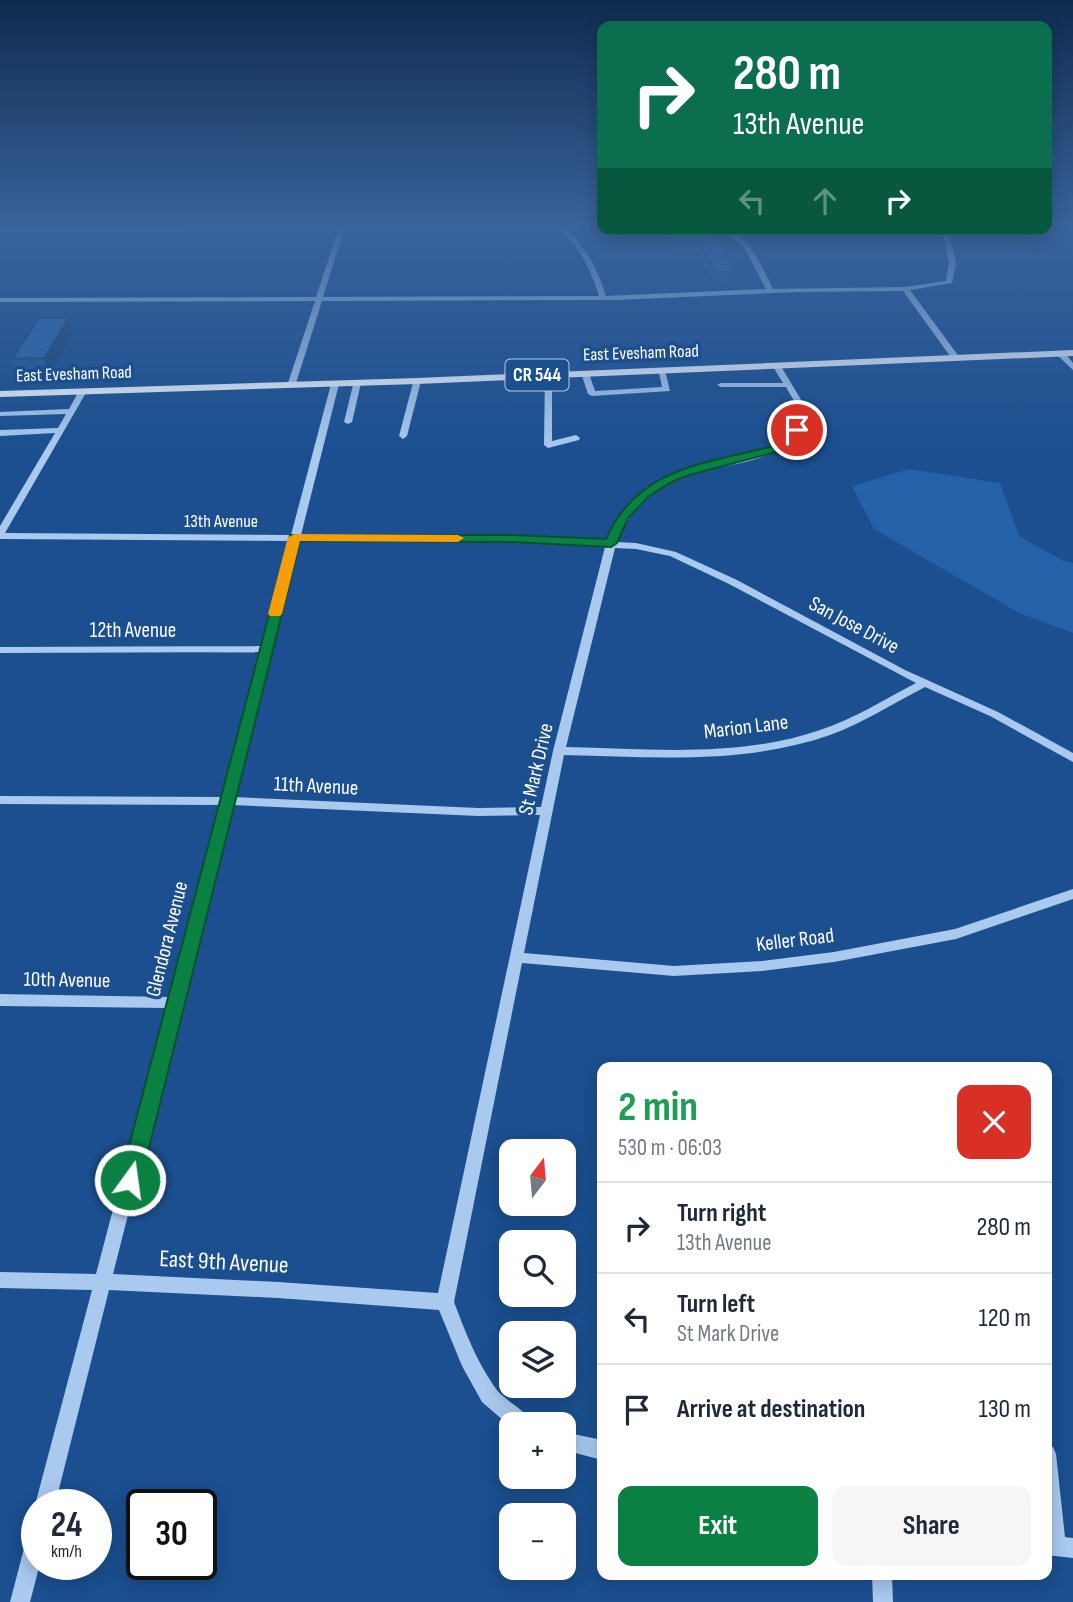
<!DOCTYPE html>
<meta charset="utf-8">
<style>
body{margin:0;font-family:"Sofia Sans Condensed",sans-serif;background:#f6f6f7;color:#1f2937;height:100vh;display:flex;flex-direction:column;font-size:26px;white-space:nowrap}
*{box-sizing:border-box;margin:0}
p{font-size:23px;color:#747a83}
.icon{flex:none;width:38px;height:38px;fill:none;stroke:currentColor;stroke-width:2;stroke-linecap:round;stroke-linejoin:round}
.map{position:relative;flex:1;overflow:hidden}
.details{position:absolute;left:597px;top:1062px;width:455px;height:518px;display:flex;flex-direction:column;background:#fff;border-radius:14px;box-shadow:0 4px 18px #0003}
.details>*{flex:none}
.banner{position:absolute;left:597px;top:21px;width:455px;height:214px;border-radius:14px;box-shadow:0 4px 18px #0003;background:#0b6e4f;color:#fff;overflow:hidden}
.needle{width:46px;rotate:16deg}
.fabs{position:absolute;left:499px;top:1139px;display:grid;gap:14px}
.fabs a{display:grid;place-items:center;width:77px;height:77px;border-radius:14px;background:#fff;box-shadow:0 4px 18px #0003;font-size:35px}
.speed{position:absolute;left:21px;top:1489px;display:flex;gap:14px;font-size:35px;font-weight:700;text-align:center}
.speed>*{display:grid;place-content:center;width:91px;height:91px;border-radius:50%;background:#fff;box-shadow:0 4px 18px #0003;line-height:1}
.speed small{font-size:18px;font-weight:400}
.speed .limit{border:4px solid #111;border-radius:10px;background:#fff;color:#111}
.pin{position:absolute;display:grid;place-items:center;width:60px;height:60px;color:#fff;margin:-30px;border:4px solid #fff;border-radius:50%;box-shadow:0 2px 7px #0007}
.me{position:absolute;width:77px;margin:-38px;rotate:14deg;stroke-linejoin:round;filter:drop-shadow(0 0 5px #0008)}
.turn{display:flex;align-items:center;gap:24px;height:147px;padding:0 21px;font-size:32px}
.turn .icon{width:91px;height:91px;stroke-width:2.5}
.turn b{display:block;font-size:49px;line-height:60px}
.lanes{display:flex;align-items:center;height:66px;padding:0 21px;background:#0003;justify-content:center;gap:35px;direction:ltr}
.lanes .off{opacity:.35}
.round{display:grid;place-items:center;flex:none;width:74px;height:74px;border-radius:14px;background:#f6f6f7}
.overview{display:flex;align-items:center;justify-content:space-between;height:119px;padding:0 21px}
h1{font-size:42px;font-weight:700;line-height:52px;color:#1e9e55}
.primary-button{display:flex;gap:14px;margin-top:auto;padding:14px 21px}
.primary-button a{flex:1;height:80px;border-radius:14px;background:#0b8043;color:#fff;font-size:28px;font-weight:700;line-height:80px;text-align:center}
.primary-button a+a{background:#f6f6f7;color:#1f2937}
ul{padding:0;list-style:none}
li{display:flex;align-items:center;gap:21px;height:91px;padding:0 21px;border-top:2px solid #e0e1e3}
li div{flex:1}
li b{display:block;font-size:26px}
li em{font-style:normal}
.map>svg:first-child{display:block}
</style>
<div class="map">
<svg width="1073" height="1602" viewBox="0 0 1073 1602">
<rect width="100%" height="100%" fill="#1b4f8f"/>
<path fill="#2461a8" d="M909,469L1000,483L1019,536L1062,560L1073,563V633L1019,613L874,529L852,486Z"/>
<g fill="none" stroke-linecap="round" stroke-linejoin="round">
<path fill="#a9c9ee" fill-rule="evenodd" d="M339,226H562C585,244 597,268 606,296L766,289L745,249L722,229C747,229 763,270 773,289L905,287L946,281L949,263L942,229H948L956,263L952,283L910,290L960,358L953,360L903,291L797,292L616,300L322,301L296,383L292,385L288,383L315,301L0,302V298L316,297L338,230L0,231V227ZM344,230H559C580,247 591,270 599,296L323,297Z
M1058,352H1064L1073,363V370L1058,356Z
M773,363H779L806,408C804,415 803,423 800,429C775,470 707,462 668,482C643,495 628,517 616,542L636,543L676,552L737,580L905,670L998,712L1073,753V762L990,716L925,687C894,703 863,723 830,735C744,765 653,757 564,755L524,953L674,966L762,961L834,952L955,929L1073,889V899L956,939L834,962L762,971L674,976L522,963L454,1302C465,1331 476,1360 494,1386C503,1401 526,1408 531,1424H511V1427L482,1402L462,1366L439,1310L278,1298L109,1290L55,1505H37V1509L35,1505L92,1290L0,1288V1272L96,1274L166,1008L0,1006V994L169,997L220,805L0,804V796L222,797L260,652L0,653V647L262,646L290,541L0,539V526L55,433L0,436V430L58,428L66,414L0,416V412L69,409L80,389L87,391L5,533L291,535L331,384L335,382L339,384L301,535L512,536L607,541C619,515 636,491 663,478C700,459 767,466 791,428C795,423 796,415 798,408L786,387H721L717,385L721,383H783L772,365ZM299,541L512,542L605,547L553,751L541,807L478,808L234,797ZM615,548L636,549L670,556L729,584L916,683C885,699 854,719 820,730C739,758 651,749 566,747ZM232,805L478,816L540,815L438,1293L278,1282L113,1274Z
M658,368L665,370L670,391L592,396L588,394L581,373L588,371L595,391L662,387Z
M545,372L552,374V441L576,435L580,438L579,440L548,448L544,445Z
M414,379L421,381L407,436L403,439L399,436Z
M354,381L361,383L352,422L348,424L344,422Z
M564,1432L602,1440V1460L564,1450Z
M1046,1445L1053,1447L1056,1454L1065,1537L1073,1538V1558L1046,1555Z
M37,1527V1564H40L30,1602H10L27,1537L30,1530Z
M872,1575H892L893,1602H873Z"/>
<path fill="#f0f6ff" fill-rule="evenodd" d="M1073,350V356L417,384L0,397V391L417,378Z"/>
</g>
<path fill="#245895" d="M658,229H707L735,272L734,282H714L697,252L672,253Z
M73,335L48,376H17L12,359Z"/>
<path fill="#1d4779" d="M69,318L73,335L48,376L44,358Z"/>
<path fill="#2a66ad" stroke="#1d4779" stroke-width="2" d="M664,229H707L720,242L735,272H715L698,242L672,243Z
M39,318H69L44,358L12,359Z"/>
<linearGradient id="sky" x2="0" y2="1"><stop stop-color="#0f2b4f"/><stop offset="0.5" stop-color="#39639b"/><stop offset="1" stop-color="#39639b" stop-opacity="0"/></linearGradient>
<rect width="1073" height="450" fill="url(#sky)"/>
<path fill="#0b8043" stroke="#07532c" stroke-width="2" d="M793,428L802,430L792,444L780,451L689,475L672,482L649,496L628,518L617,543L611,547L512,542L300,541L141,1180L138,1186L130,1189L123,1186L120,1180L290,535H512L606,539C638,467 704,464 773,446L784,440Z"/>
<path fill="#f59e0b" d="M295,534L458,535L464,538L458,542L300,541L282,614L280,616H270L268,614L288,537Z"/>
<g text-anchor="middle" dominant-baseline="central" stroke-width="7" stroke-linejoin="round" paint-order="stroke">
<g font-size="18" fill="#fff" stroke="#1b4f8f">
<text transform="translate(641 353) rotate(-2)">East Evesham Road</text>
<text transform="translate(74 374) rotate(-2)">East Evesham Road</text>
<text x="221" y="521">13th Avenue</text>
</g>
<rect fill="#1b4f8f" stroke="#bbcadd" stroke-width="2" x="505.5" y="359.5" width="63" height="31" rx="5"/>
<g font-size="19" font-weight="bold" fill="#fff">
<text x="537" y="375">CR 544</text>
</g>
<g font-size="21" fill="#fff" stroke="#1b4f8f">
<text transform="translate(854 625) rotate(28)">San Jose Drive</text>
<text x="133" y="630">12th Avenue</text>
<text transform="translate(746 727) rotate(-7)">Marion Lane</text>
<text transform="translate(536 769) rotate(-77)">St Mark Drive</text>
<text transform="translate(316 786) rotate(3)">11th Avenue</text>
<text transform="translate(167 939) rotate(-76)">Glendora Avenue</text>
<text transform="translate(795 940) rotate(-7)">Keller Road</text>
<text transform="translate(67 980) rotate(1)">10th Avenue</text>
</g>
<g font-size="24" fill="#fff" stroke="#1b4f8f">
<text transform="translate(224 1262) rotate(3)">East 9th Avenue</text>
</g>
</g>
</svg>
<div class="fabs">
<a><svg class="needle" viewBox="-14 -14 28 28"><path d="M0-13l5 13h-10z" fill="#e53935"/><path d="M0 13l5-13h-10z" fill="#747a83"/></svg></a>
<a><svg class="icon" aria-label="search" viewBox="0 0 24 24"><circle cx="10" cy="10" r="6"/><path d="M15 15l6 6"/></svg></a>
<a><svg class="icon" aria-label="layers" viewBox="0 0 24 24"><path d="M12 4l9 5-9 5-9-5zM3 14l9 5 9-5"/></svg></a>
<a>+</a>
<a>−</a>
</div>
<div class="speed"><div>24<small>km/h</small></div><div class="limit">30</div></div>
<div class="pin" style="left:797px;top:430px;background:#d93025"><svg class="icon" aria-label="arrive" viewBox="0 0 24 24"><path d="M6 21V4h12l-3 4 3 4H6"/></svg></div>
<svg class="me" style="left:130px;top:1180px" viewBox="-20 -20 40 40"><circle r="17" fill="#0b8043" stroke="#fff" stroke-width="3"/><path d="M0-11L8 9 0 5-8 9z" fill="#fff"/></svg>
<div class="banner">
<div class="turn"><svg class="icon" aria-label="right" viewBox="0 0 24 24"><path d="M7 20v-9h11M14 6l5 5-5 5"/></svg><div><b>280 m</b>13th Avenue</div></div>
<div class="lanes"><svg class="icon off" aria-label="left" viewBox="0 0 24 24"><path d="M17 20v-9H6M10 6l-5 5 5 5"/></svg><svg class="icon off" aria-label="ahead" viewBox="0 0 24 24"><path d="M12 20V5M6 11l6-6 6 6"/></svg><svg class="icon" aria-label="right" viewBox="0 0 24 24"><path d="M7 20v-9h11M14 6l5 5-5 5"/></svg></div>
</div>
<section class="details">
<div class="overview"><div><h1>2 min</h1><p>530 m · 06:03</p></div><a class="round" style="background:#d93025;color:#fff"><svg class="icon" aria-label="close" viewBox="0 0 24 24"><path d="M6 6l12 12M18 6L6 18"/></svg></a></div>
<ul>
<li><svg class="icon" aria-label="right" viewBox="0 0 24 24"><path d="M7 20v-9h11M14 6l5 5-5 5"/></svg><div><b>Turn right</b><p>13th Avenue</p></div><em>280 m</em></li>
<li><svg class="icon" aria-label="left" viewBox="0 0 24 24"><path d="M17 20v-9H6M10 6l-5 5 5 5"/></svg><div><b>Turn left</b><p>St Mark Drive</p></div><em>120 m</em></li>
<li><svg class="icon" aria-label="arrive" viewBox="0 0 24 24"><path d="M6 21V4h12l-3 4 3 4H6"/></svg><div><b>Arrive at destination</b></div><em>130 m</em></li>
</ul>
<div class="primary-button"><a>Exit</a><a>Share</a></div>
</section>
</div>
